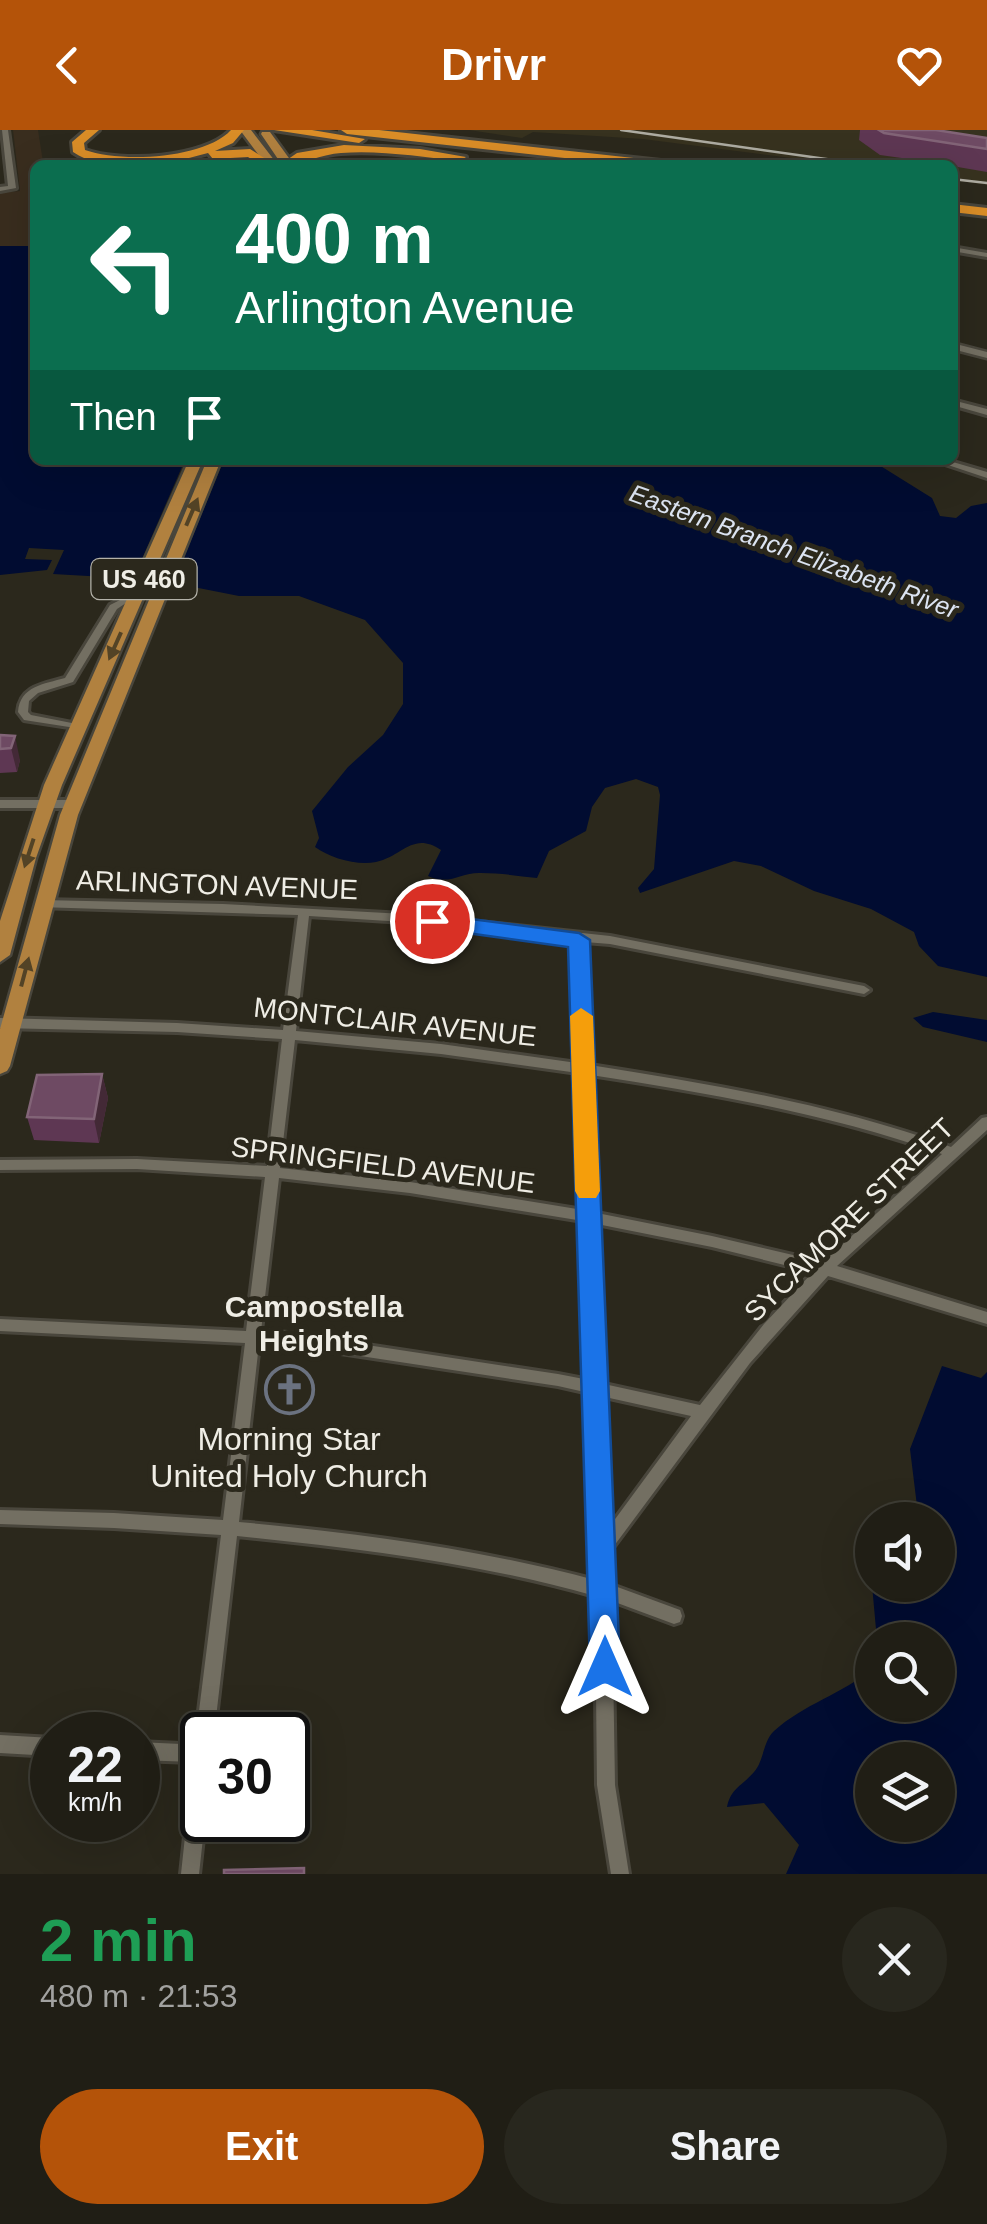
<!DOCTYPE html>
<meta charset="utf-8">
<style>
body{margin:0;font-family:Helvetica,sans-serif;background:#28271e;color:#f1f3f6;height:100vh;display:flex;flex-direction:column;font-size:38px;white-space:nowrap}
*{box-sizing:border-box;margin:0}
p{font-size:32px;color:#a2a2a0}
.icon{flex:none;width:55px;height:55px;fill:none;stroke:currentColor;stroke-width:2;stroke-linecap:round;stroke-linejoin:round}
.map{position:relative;height:1744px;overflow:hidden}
.panel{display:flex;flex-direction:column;background:#201e15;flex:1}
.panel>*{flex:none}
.top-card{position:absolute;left:30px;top:30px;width:928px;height:305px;border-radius:15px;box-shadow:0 10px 40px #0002,0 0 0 2px #3d3c34;background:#0b6e4f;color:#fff;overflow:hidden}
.buttons{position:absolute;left:855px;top:1372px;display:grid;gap:20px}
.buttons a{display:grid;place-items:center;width:100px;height:100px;border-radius:50%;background:#201e15;box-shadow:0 10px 40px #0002,0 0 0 2px #3d3c34;font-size:50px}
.speed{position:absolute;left:30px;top:1582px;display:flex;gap:20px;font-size:50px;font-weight:700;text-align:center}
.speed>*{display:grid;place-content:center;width:130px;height:130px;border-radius:50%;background:#201e15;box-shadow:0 10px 40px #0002,0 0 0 2px #3d3c34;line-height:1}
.speed small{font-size:25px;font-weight:400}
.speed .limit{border:5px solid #111;border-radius:15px;background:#fff;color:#111}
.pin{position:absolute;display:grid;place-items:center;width:85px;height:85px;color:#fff;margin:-42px;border:5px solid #fff;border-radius:50%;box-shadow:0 2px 10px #0007}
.me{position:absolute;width:110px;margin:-55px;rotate:0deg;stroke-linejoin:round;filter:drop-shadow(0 0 8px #0008)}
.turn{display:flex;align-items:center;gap:35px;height:210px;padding:0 40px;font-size:45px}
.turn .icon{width:130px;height:130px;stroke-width:2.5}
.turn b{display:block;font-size:70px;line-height:85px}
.then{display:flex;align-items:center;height:95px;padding:0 40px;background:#0003;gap:20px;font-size:38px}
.round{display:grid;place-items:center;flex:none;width:105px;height:105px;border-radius:52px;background:#28271e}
.overview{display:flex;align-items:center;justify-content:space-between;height:170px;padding:0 40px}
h1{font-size:60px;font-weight:700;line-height:75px;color:#1e9e55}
.button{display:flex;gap:20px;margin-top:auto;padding:20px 40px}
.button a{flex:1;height:115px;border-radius:60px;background:#b45309;color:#fff;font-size:40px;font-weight:700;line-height:115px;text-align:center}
.button a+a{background:#28271e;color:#f1f3f6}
header{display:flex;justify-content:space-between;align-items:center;height:130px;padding:0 40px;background:#b45309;color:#fff;font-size:45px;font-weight:700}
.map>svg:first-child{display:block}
</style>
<header><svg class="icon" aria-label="back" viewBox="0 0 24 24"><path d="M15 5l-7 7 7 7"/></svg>Drivr<svg class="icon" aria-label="heart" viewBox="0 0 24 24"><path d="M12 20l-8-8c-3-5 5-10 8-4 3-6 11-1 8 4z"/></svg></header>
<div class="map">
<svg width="987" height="1744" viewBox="0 0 987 1744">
<rect width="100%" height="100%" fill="#2b281c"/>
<path fill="#37321f" d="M469,0H987V55L953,50L952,35H847L643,9L533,2L522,8Z"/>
<path fill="#392d1e" d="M13,0H38L43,32L49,35H35V191L0,187V63L20,61Z"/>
<path fill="#010c31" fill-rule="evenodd" d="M0,116H35V330H871L932,368L940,386L956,388L971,376L987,373V847L938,836L919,816L914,802L871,779L814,761L761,736L734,731L640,763L638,758L654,739L660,665L658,657L636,649L605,658L592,677L586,701L549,721L537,748C518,746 500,743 481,743C461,742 450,756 428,746L441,720C413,701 403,726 376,732C357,736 330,728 315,717L319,708L312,681L348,637L383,605L403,574V533L365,490L299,466H239L158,450L53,444L64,420L29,418L25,429L52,430L47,440L0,445Z
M933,882L987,890V912L923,897L913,888Z
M942,1236L981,1248L987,1242V1744H786L799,1715L764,1673L727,1677C731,1658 742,1656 754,1642C764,1631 763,1611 774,1601C804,1574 842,1564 872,1539V1575H938V1510H877L872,1455H938V1390H906L917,1376L910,1319ZM872,1630H938V1695H872Z"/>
<path fill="#2b281c" d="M185,330H224L171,459L131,454Z"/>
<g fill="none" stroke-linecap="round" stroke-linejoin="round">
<defs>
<path id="minor" d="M2,0H8L16,58L0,61V57L8,56Z
M952,117L987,123V127L952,121Z
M952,270L987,279V285L952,275Z
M933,330H946L987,342V348Z
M124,468L129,471L117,479L73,552L38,563L29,571L28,582L31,585L82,595V599L24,590L18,582C20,556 44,554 65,548L110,475Z
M0,670H73L79,674L73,678H0Z
M42,770L223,774L404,784L610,806L864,856L870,860L864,864L610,814L585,812L590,935C712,954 835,975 951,1017L982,988L987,987V1000L837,1136L987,1182V1194L828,1146L750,1233L611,1420L612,1455L680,1480L682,1486L680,1492L674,1494L612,1471L615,1655L629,1744H611L597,1655L595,1466C479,1433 357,1418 237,1406L214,1605H202V1613L199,1611L196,1605L221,1405L114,1398L0,1394V1380L114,1383L223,1390L245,1213L0,1201V1189L246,1201L265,1047L137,1039L0,1040V1030L137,1029L267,1036L282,909L177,902L0,898V888L177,893L283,900L298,785L38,777L36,774ZM309,786L404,792L573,811L577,933L441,914L296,901ZM295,910L441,924L578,943L583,1080L410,1052L280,1038ZM591,945C709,963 830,984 942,1024L823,1132L712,1106L597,1083ZM279,1048L410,1063L583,1091L589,1250L558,1244L288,1203L261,1201ZM597,1094L712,1117L813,1142L764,1194L700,1275L604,1254ZM259,1214L288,1215L558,1256L589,1263L595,1450C479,1419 358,1403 239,1392ZM605,1267L691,1286L610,1396Z
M0,1605L52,1608V1626L0,1623Z
M138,1612L202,1615V1690H205L199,1744H181L193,1632L138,1630Z"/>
<path id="tertiary" d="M952,213L987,222V228L952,219Z"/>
<path id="primary" d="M240,0H251L278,35H266Z
M262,2H270L294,35H282L261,4Z
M189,330H203L62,655L36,728L10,825L0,832V791L44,655Z
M207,330H221L78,685L10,936L7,941L0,944V899L60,685Z"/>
<path id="motorway" d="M86,0H99L84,13L85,20C121,33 204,29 231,0H244L233,13L215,21L250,19L275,35H260L248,27L213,29L208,23C169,34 108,46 73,22L72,12Z
M274,0H312L365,9L359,13Z
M341,0H379L661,31L667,35H628L347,4Z
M344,15L420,19L466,27L460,31C421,27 381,20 341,23C321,24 299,36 281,34L297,23Z
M952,74L987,78V86L952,82Z"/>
</defs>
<use href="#minor" stroke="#49463c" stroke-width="6"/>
<use href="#tertiary" stroke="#49463c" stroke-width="5"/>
<use href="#primary" stroke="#49463c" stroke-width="5"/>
<use href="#motorway" stroke="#49463c" stroke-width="6"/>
<use href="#minor" fill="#736f62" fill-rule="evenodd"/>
<use href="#tertiary" fill="#736f62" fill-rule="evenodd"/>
<use href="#primary" fill="#b1813f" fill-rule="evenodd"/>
<use href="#motorway" fill="#da8d27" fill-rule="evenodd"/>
<path stroke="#aeaca2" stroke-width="2.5" d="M621,0L869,35
M952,49L987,53"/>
</g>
<path fill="#5e3753" d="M860,0H936L987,8V42L952,36V35L880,25L859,10Z
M0,605L20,630L17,642L0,643Z
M102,944L108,968L99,1013L34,1010L27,987Z"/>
<path fill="#432936" d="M15,606L20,630L17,642L11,618Z
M102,944L108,968L99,1013L94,989Z"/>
<path fill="#6e4a63" stroke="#826477" stroke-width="2.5" d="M879,0H936L987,8V19L884,3Z
M0,605L15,606L11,618L0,619Z
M102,944L94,989L27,987L37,945Z
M304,1738V1744H224V1740Z"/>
<defs><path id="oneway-solid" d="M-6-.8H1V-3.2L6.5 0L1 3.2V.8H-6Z" transform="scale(2.5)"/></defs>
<g fill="#534326">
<use href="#oneway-solid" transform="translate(192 382) rotate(-67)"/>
<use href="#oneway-solid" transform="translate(115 516) rotate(114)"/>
<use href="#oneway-solid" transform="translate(29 723) rotate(108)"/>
<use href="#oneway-solid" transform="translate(25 842) rotate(-75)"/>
</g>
<path fill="#1a73e8" stroke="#114b97" stroke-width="2.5" d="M432,784L579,803L590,810L620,1537L616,1548L605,1552L594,1548L590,1537L568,817L424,797L421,791L424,786Z"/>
<path fill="#f59e0b" d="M581,878L593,886L600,1061L596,1068H579L575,1061L570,886Z"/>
<defs>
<symbol id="church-ring" viewBox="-11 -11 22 22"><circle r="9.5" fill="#2b281c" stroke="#6b7280" stroke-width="1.5"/><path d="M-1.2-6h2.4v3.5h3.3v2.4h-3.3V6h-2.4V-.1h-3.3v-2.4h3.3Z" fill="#6b7280"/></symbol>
</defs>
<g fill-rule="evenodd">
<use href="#church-ring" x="262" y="1232" width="55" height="55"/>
</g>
<g text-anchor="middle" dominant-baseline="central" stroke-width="10" stroke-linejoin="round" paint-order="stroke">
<g font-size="25" font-style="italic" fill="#dce4f2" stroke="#2b281c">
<text transform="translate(794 421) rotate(20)">Eastern Branch Elizabeth River</text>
</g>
<rect fill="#2b281c" stroke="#b4b2a9" stroke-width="2.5" x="91.5" y="429" width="105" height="40" rx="8"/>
<g font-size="25" font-weight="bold" fill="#efede5">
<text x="144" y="449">US 460</text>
</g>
<g font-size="28" fill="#efede5" stroke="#2b281c">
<text transform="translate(217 755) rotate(2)">ARLINGTON AVENUE</text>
<text transform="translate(395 892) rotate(6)">MONTCLAIR AVENUE</text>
<text transform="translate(383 1035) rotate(7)">SPRINGFIELD AVENUE</text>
<text transform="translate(849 1090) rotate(-44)">SYCAMORE STREET</text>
</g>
<g font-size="30" font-weight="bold" fill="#efede5" stroke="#2b281c">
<text x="314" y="1176">Campostella<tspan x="314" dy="34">Heights</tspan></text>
</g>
<g font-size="32" fill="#efede5" stroke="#2b281c">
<text x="289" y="1309">Morning Star<tspan x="289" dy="37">United Holy Church</tspan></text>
</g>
</g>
</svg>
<div class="buttons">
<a><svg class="icon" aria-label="sound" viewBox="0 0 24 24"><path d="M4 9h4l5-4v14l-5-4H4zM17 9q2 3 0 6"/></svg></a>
<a><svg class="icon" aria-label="search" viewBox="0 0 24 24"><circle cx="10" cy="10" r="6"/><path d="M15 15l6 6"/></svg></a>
<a><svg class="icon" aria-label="layers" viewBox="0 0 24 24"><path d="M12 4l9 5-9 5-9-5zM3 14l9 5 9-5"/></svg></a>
</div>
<div class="speed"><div>22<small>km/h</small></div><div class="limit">30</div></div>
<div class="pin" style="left:432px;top:791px;background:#d93025"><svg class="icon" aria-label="arrive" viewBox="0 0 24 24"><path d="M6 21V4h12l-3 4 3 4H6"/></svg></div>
<svg class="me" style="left:605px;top:1537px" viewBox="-20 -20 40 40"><path d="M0-17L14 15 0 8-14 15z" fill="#1a73e8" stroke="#fff" stroke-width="4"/></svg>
<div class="top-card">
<div class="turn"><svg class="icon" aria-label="left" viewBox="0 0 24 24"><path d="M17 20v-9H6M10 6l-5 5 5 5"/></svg><div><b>400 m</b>Arlington Avenue</div></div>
<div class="then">Then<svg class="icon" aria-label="arrive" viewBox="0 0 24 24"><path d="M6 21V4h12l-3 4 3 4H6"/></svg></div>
</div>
</div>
<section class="panel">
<div class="overview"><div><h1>2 min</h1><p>480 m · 21:53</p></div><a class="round"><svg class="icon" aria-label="close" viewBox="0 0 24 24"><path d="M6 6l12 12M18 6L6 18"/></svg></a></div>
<div class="button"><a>Exit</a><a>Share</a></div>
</section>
